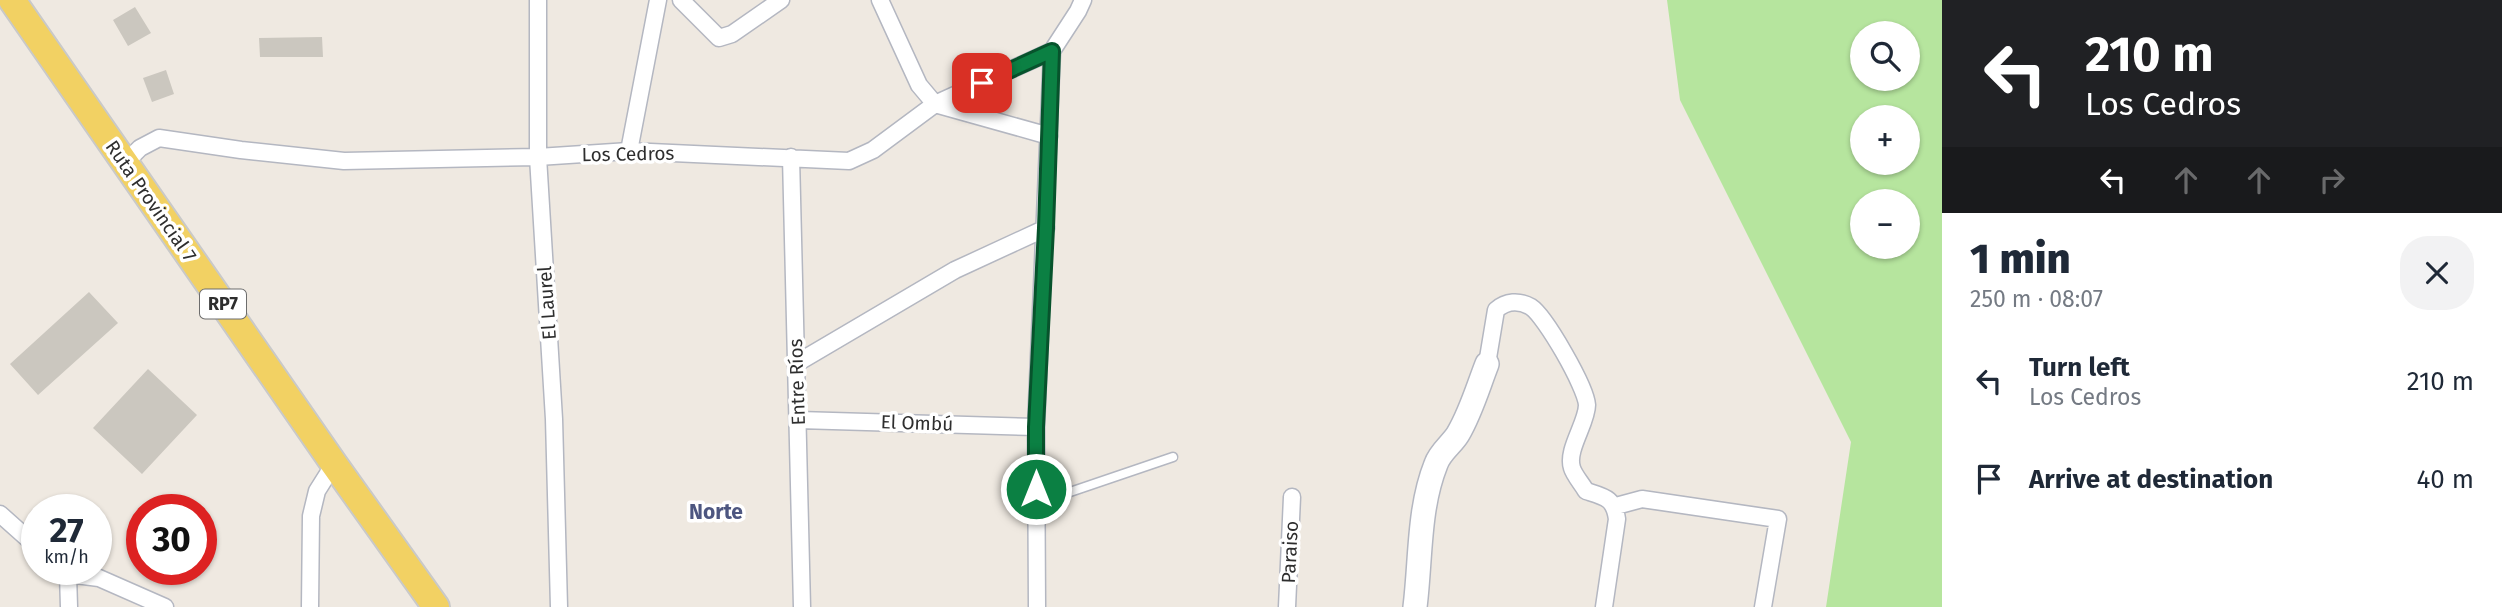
<!DOCTYPE html>
<meta charset="utf-8">
<style>
body{margin:0;font-family:"Fira Sans",sans-serif;background:#f2f2f3;color:#1f2937;height:100vh;display:flex;flex-direction:column;font-size:26px;white-space:nowrap}
*{box-sizing:border-box;margin:0}
p{font-size:23px;color:#747a83}
.icon{flex:none;width:38px;height:38px;fill:none;stroke:currentColor;stroke-width:2;stroke-linecap:round;stroke-linejoin:round}
.map{position:relative;flex:1;overflow:hidden}
.sheet{display:flex;flex-direction:column;background:#fff;width:560px}
.sheet>*{flex:none}
.top-card{background:#202124;color:#fff;overflow:hidden}
.tools{position:absolute;left:1850px;top:21px;display:grid;gap:14px}
.tools a{display:grid;place-items:center;width:70px;height:70px;border-radius:50%;background:#fff;box-shadow:0 2px 5px #0004;font-size:35px}
.speed{position:absolute;left:21px;top:494px;display:flex;gap:14px;font-size:35px;font-weight:700;text-align:center}
.speed>*{display:grid;place-content:center;width:91px;height:91px;border-radius:50%;background:#fff;box-shadow:0 2px 5px #0004;line-height:1}
.speed small{font-size:18px;font-weight:400}
.speed .limit{border:10px solid #d22;background:#fff;color:#111}
.pin{position:absolute;display:grid;place-items:center;width:60px;height:60px;color:#fff;margin:-30px;border-radius:14px;box-shadow:0 4px 10px #0006}
.me{position:absolute;width:77px;margin:-38px;rotate:0deg;stroke-linejoin:round;filter:drop-shadow(0 0 5px #0008)}
.turn{display:flex;align-items:center;gap:24px;height:147px;padding:0 28px;font-size:32px}
.turn .icon{width:91px;height:91px;stroke-width:2.5}
.turn b{display:block;font-size:49px;line-height:60px}
.lanes{display:flex;align-items:center;height:66px;padding:0 28px;background:#0003;justify-content:center;gap:35px;direction:ltr}
.lanes .off{opacity:.35}
.round{display:grid;place-items:center;flex:none;width:74px;height:74px;border-radius:28px;background:#f2f2f3}
.overview{display:flex;align-items:center;justify-content:space-between;height:119px;padding:0 28px}
h1{font-size:42px;font-weight:800;line-height:52px}
ul{padding:0;list-style:none}
li{display:flex;align-items:center;gap:21px;height:98px;padding:0 28px}
li div{flex:1}
li b{display:block;font-size:26px}
li em{font-style:normal}
main{display:flex;flex:1;min-height:0}
.map>svg:first-child{display:block}
</style>
<main>
<div class="map">
<svg width="1942" height="607" viewBox="0 0 1942 607">
<rect width="100%" height="100%" fill="#efe9e1"/>
<path fill="#b6e59e" fill-rule="evenodd" d="M1667,0H1942V607H1826L1851,442L1680,100ZM1862,33H1908V79H1862ZM1862,117H1908V163H1862ZM1862,201H1908V247H1862Z"/>
<path fill="#cbc7bf" d="M135,7L151,33L128,46L113,20Z
M322,37L323,57H260L259,38Z
M166,70L174,94L152,102L143,78Z
M89,292L118,323L38,395L10,364Z
M148,369L197,415L142,474L93,428Z"/>
<g fill="none" stroke-linecap="round" stroke-linejoin="round">
<defs>
<path id="lane" d="M1036,496L1070,492L1173,457"/>
<path id="street" d="M538,0V157L554,419L559,607
M681,0L719,38L732,34L781,0
M880,0L919,85L935,104L1049,136
M629,151L658,0
M791,157L802,607
M125,163L140,148L159,138L241,150L344,161L538,157L629,151L849,161L873,150L935,104L1052,51L1078,11L1083,0
M797,363L955,270L1046,228
M1487,364L1496,310C1506,301 1519,300 1531,307C1545,316 1586,387 1587,405C1587,423 1566,450 1572,468C1574,475 1582,484 1586,491C1605,497 1614,498 1617,519L1604,607
M799,420L1036,427
M1616,506L1642,499L1778,519L1763,607
M0,514L37,547
M61,569L68,574L99,578L165,607
M68,574L69,607
M310,607L311,516L317,491L334,464
M1037,607L1036,427L1052,51
M1287,607L1292,497"/>
<path id="secondary" d="M1415,607C1421,559 1418,509 1436,464C1440,452 1452,444 1458,434C1471,412 1478,387 1487,364"/>
<path id="primary" d="M12,0L334,464L436,607"/>
</defs>
<use href="#lane" stroke="#b4b7c1" stroke-width="11"/>
<use href="#street" stroke="#b4b7c1" stroke-width="19"/>
<use href="#secondary" stroke="#b4b7c1" stroke-width="26"/>
<use href="#primary" stroke="#c9c9c9" stroke-width="30"/>
<use href="#lane" stroke="#fff" stroke-width="8"/>
<use href="#street" stroke="#fff" stroke-width="16"/>
<use href="#secondary" stroke="#fff" stroke-width="23"/>
<use href="#primary" stroke="#f2d163" stroke-width="26"/>
</g>
<g fill="none" stroke-linecap="round" stroke-linejoin="round">
<defs>
<path id="route" d="M982,83L1052,51L1046,228L1036,427V489"/>
</defs>
<use href="#route" stroke="#07532c" stroke-width="18"/>
<use href="#route" stroke="#0b8043" stroke-width="12"/>
</g>
<g text-anchor="middle" dominant-baseline="central" stroke-width="7" stroke-linejoin="round" paint-order="stroke">
<rect fill="#fff" stroke="#6d6d6d" stroke-width="2" x="200" y="289.5" width="46" height="29" rx="5"/>
<g font-size="18" font-weight="bold" fill="#2e2e2e">
<text x="223" y="304">RP7</text>
</g>
<g font-size="19" fill="#2e2e2e" stroke="#fff">
<text transform="translate(628 154) rotate(-1)">Los Cedros</text>
<text transform="translate(151 201) rotate(55)">Ruta Provincial 7</text>
<text transform="translate(547 303) rotate(-94)">El Laurel</text>
<text transform="translate(797 382) rotate(-92)">Entre Ríos</text>
<text transform="translate(917 423) rotate(2)">El Ombú</text>
<text transform="translate(1290 552) rotate(-87)">Paraiso</text>
</g>
<g font-size="21" font-weight="bold" fill="#4d5680" stroke="#fff">
<text x="716" y="512">Norte</text>
</g>
</g>
</svg>
<div class="tools">
<a><svg class="icon" aria-label="search" viewBox="0 0 24 24"><circle cx="10" cy="10" r="6"/><path d="M15 15l6 6"/></svg></a>
<a>+</a>
<a>−</a>
</div>
<div class="speed"><div>27<small>km/h</small></div><div class="limit">30</div></div>
<div class="pin" style="left:982px;top:83px;background:#d93025"><svg class="icon" aria-label="arrive" viewBox="0 0 24 24"><path d="M6 21V4h12l-3 4 3 4H6"/></svg></div>
<svg class="me" style="left:1036px;top:489px" viewBox="-20 -20 40 40"><circle r="17" fill="#0b8043" stroke="#fff" stroke-width="3"/><path d="M0-11L8 9 0 5-8 9z" fill="#fff"/></svg>
</div>
<section class="sheet">
<div class="top-card">
<div class="turn"><svg class="icon" aria-label="left" viewBox="0 0 24 24"><path d="M17 20v-9H6M10 6l-5 5 5 5"/></svg><div><b>210 m</b>Los Cedros</div></div>
<div class="lanes"><svg class="icon" aria-label="left" viewBox="0 0 24 24"><path d="M17 20v-9H6M10 6l-5 5 5 5"/></svg><svg class="icon off" aria-label="ahead" viewBox="0 0 24 24"><path d="M12 20V5M6 11l6-6 6 6"/></svg><svg class="icon off" aria-label="ahead" viewBox="0 0 24 24"><path d="M12 20V5M6 11l6-6 6 6"/></svg><svg class="icon off" aria-label="right" viewBox="0 0 24 24"><path d="M7 20v-9h11M14 6l5 5-5 5"/></svg></div>
</div>
<div class="overview"><div><h1>1 min</h1><p>250 m · 08:07</p></div><a class="round"><svg class="icon" aria-label="close" viewBox="0 0 24 24"><path d="M6 6l12 12M18 6L6 18"/></svg></a></div>
<ul>
<li><svg class="icon" aria-label="left" viewBox="0 0 24 24"><path d="M17 20v-9H6M10 6l-5 5 5 5"/></svg><div><b>Turn left</b><p>Los Cedros</p></div><em>210 m</em></li>
<li><svg class="icon" aria-label="arrive" viewBox="0 0 24 24"><path d="M6 21V4h12l-3 4 3 4H6"/></svg><div><b>Arrive at destination</b></div><em>40 m</em></li>
</ul>
</section>
</main>
